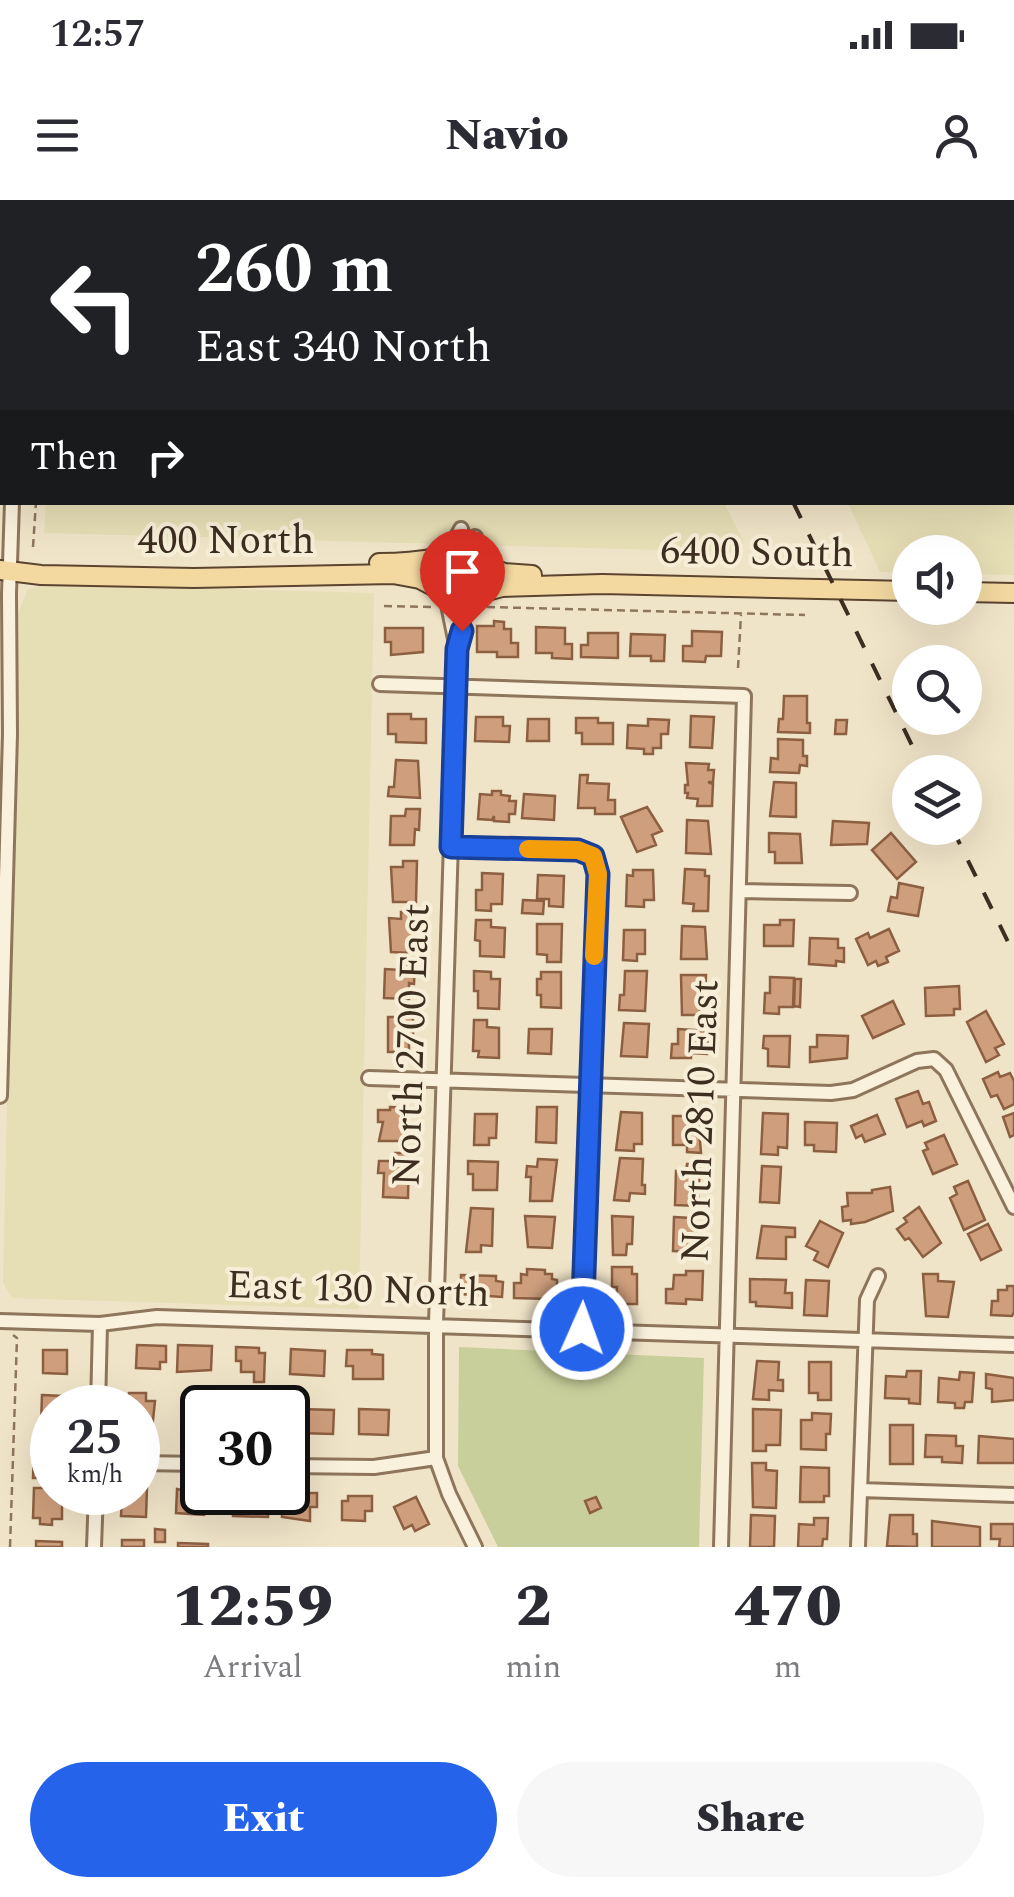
<!DOCTYPE html>
<style>
body{margin:0;font-family:Spectral,serif;background:#f7f7f7;color:#2b2b33;height:100vh;display:flex;flex-direction:column;font-size:38px;white-space:nowrap}
*{box-sizing:border-box;margin:0}
p{font-size:32px;color:#7c7c81}
.icon{flex:none;width:55px;height:55px;fill:none;stroke:currentColor;stroke-width:2;stroke-linecap:round;stroke-linejoin:round}
.map{position:relative;height:1347px;overflow:hidden}
.details{display:flex;flex-direction:column;background:#fff;flex:1}
.details>*{flex:none}
.top-card{position:absolute;left:0px;top:0px;width:1015px;height:305px;box-shadow:0 10px 40px #0002;background:#202124;color:#fff;overflow:hidden}
.tools{position:absolute;left:892px;top:335px;display:grid;gap:20px}
.tools a{display:grid;place-items:center;width:90px;height:90px;border-radius:50%;background:#fff;box-shadow:0 10px 40px #0002;font-size:50px}
.speed{position:absolute;left:30px;top:1185px;display:flex;gap:20px;font-size:50px;font-weight:700;text-align:center}
.speed>*{display:grid;place-content:center;width:130px;height:130px;border-radius:50%;background:#fff;box-shadow:0 10px 40px #0002;line-height:1}
.speed small{font-size:25px;font-weight:400}
.speed .limit{border:5px solid #111;border-radius:15px;background:#fff;color:#111}
.pin{position:absolute;display:grid;place-items:center;width:85px;height:85px;color:#fff;margin:-102px -42px;border-radius:50% 50% 50% 0;rotate:-45deg;box-shadow:0 0 10px #0007}
.pin .icon{rotate:45deg}
.me{position:absolute;width:110px;margin:-55px;rotate:2deg;stroke-linejoin:round;filter:drop-shadow(0 0 8px #0008)}
.turn{display:flex;align-items:center;gap:35px;height:210px;padding:0 30px;font-size:45px}
.turn .icon{width:130px;height:130px;stroke-width:2.5}
.turn b{display:block;font-size:70px;line-height:85px}
.then{display:flex;align-items:center;height:95px;padding:0 30px;background:#0003;gap:20px;font-size:38px}
.eta{display:flex;justify-content:space-evenly;align-items:center;height:170px;text-align:center}
.eta b{font-size:60px;font-weight:800;line-height:70px}
.button{display:flex;gap:20px;margin-top:auto;padding:20px 30px}
.button a{flex:1;height:115px;border-radius:60px;background:#2563eb;color:#fff;font-size:40px;font-weight:800;line-height:115px;text-align:center}
.button a+a{background:#f7f7f7;color:#2b2b33}
.status{display:flex;justify-content:space-between;align-items:center;height:70px;padding:0 50px;background:#fff;direction:ltr}
.status svg{height:28px;fill:currentColor}
header{display:flex;justify-content:space-between;align-items:center;height:130px;padding:0 30px;background:#fff;font-size:45px;font-weight:800}
.map>svg:first-child{display:block}
</style>
<div class="status"><b>12:57</b><svg viewBox="0 0 49 12"><path d="M0 12V9h3v3zM5 12V6h3v6zM10 12V3h3v9zM15 12V0h3v12zM26 1h20v11H26zM47 4h2v5h-2z"/></svg></div>
<header><svg class="icon" aria-label="menu" viewBox="0 0 24 24"><path d="M4 6h16M4 12h16M4 18h16"/></svg>Navio<svg class="icon" aria-label="person" viewBox="0 0 24 24"><circle cx="12" cy="8" r="4"/><path d="M4 21q1-7 8-7t8 7"/></svg></header>
<div class="map">
<svg width="1014" height="1347" viewBox="0 0 1014 1347">
<rect width="100%" height="100%" fill="#f0e4c8"/>
<path fill="#e6deb5" d="M707,0H1014V375L965,374V352H910V373L880,372L848,303L1012,302V2Z
M46,302H724L744,343L731,352L44,333Z
M45,384L374,393L359,1109L12,1098L3,1083L18,414L27,390Z"/>
<path fill="#c9cf9b" d="M459,1147L704,1158L699,1347H498L458,1266Z"/>
<path fill="#cf9f7d" stroke="#8d5f41" stroke-width="2.5" d="M494,421L504,422V429H511V443H518V457H497V452H477V426H494Z
M536,427L565,428V444H572V459L552,458V453H536Z
M385,428H423V452L391,455V442H385Z
M692,431L722,432L721,456H706L705,462L683,461V446H692Z
M588,433H618V458L581,457V445H588Z
M631,434L665,435L664,461H651V456H630Z
M784,496H807V523H810V533L778,532L779,519H783Z
M388,514H411V519H426V543L396,542V534H388Z
M691,516L714,517L712,548L690,547Z
M476,517H503V526H510L509,542L475,541Z
M576,518H598V523H613V544H582V533H576Z
M528,519H549V541H527Z
M648,519L669,520L668,534H661V548H653V554H644V549L627,548L628,525L648,526Z
M836,520H847L846,534H835Z
M778,539L803,540V556H807V566L800,565L799,573L770,572L771,558L778,559Z
M396,560L418,561L420,598L388,596L389,587H394Z
M686,563L709,564L708,570H714L713,582H708L713,584L712,606H697L698,599L687,598L688,593H685V585H688Z
M580,575H588L587,583L609,584L608,600H615V614H595V608H578Z
M774,582L796,583V617L770,616Z
M492,591H501V595L510,596L509,601H516L515,614H509V622L494,621V616L492,620L478,619L480,594L492,595Z
M524,594L555,596L554,620L522,618Z
M647,607L662,631L652,635L656,645L637,652L621,617Z
M406,609H420L419,630L415,629L414,645H390L391,616H405Z
M687,620L708,621L711,654L686,653Z
M833,621L869,623L867,644L831,645Z
M769,633L800,634L802,663H775V652H769Z
M891,633L916,662L897,679L872,650Z
M403,661H417L416,702H393L391,667H403Z
M685,669L705,670V676H709L708,711H693L694,704L683,703Z
M633,670H653L654,700H644V707L626,706L627,675L633,676Z
M482,673L503,674L502,704H491V711L476,710V690H482Z
M538,675L564,676L563,707L549,706V699H537Z
M899,683L923,688L918,716L888,711L891,697L897,698Z
M523,700L544,701L543,714L522,713Z
M401,712L416,713V748L411,747V753L391,752L389,718L401,719Z
M476,720H491V727L505,728L504,757L480,756V741L475,740Z
M780,720H794L793,746H764V725H780Z
M537,724H562L561,762H547V755L537,754Z
M682,726L705,727L707,759H681Z
M889,729L899,751L886,757L888,762L878,766L876,761L868,765L856,739L868,733L870,738Z
M624,730H645V754H637V761L623,760Z
M810,738L838,739V748H844V762L836,761V766L809,764Z
M401,762L415,763L414,784L409,783V799L384,798L385,769L401,770Z
M474,771L491,772V779H500L499,809L478,808V791H474Z
M625,771H647L645,811L619,810L620,795H624Z
M541,772H561V808L541,807V795H537V779H541Z
M681,775H706L705,805H700V815H682Z
M770,777L794,778L793,807H779V814L764,813L765,793H770Z
M795,779H801L800,807L794,806Z
M959,786L960,809H954V815L926,816L925,788Z
M893,801L904,824L873,838L862,816Z
M986,811L1004,844L995,848L999,855L986,862L967,822Z
M388,817H413V840H409V852H388Z
M474,820H487V827L499,828V858L478,857L479,851H473Z
M624,823L649,824L647,857L621,856Z
M529,829H552L551,854L528,853Z
M678,829L708,831L707,854L691,853V858H671L672,844H678Z
M817,835L848,836L847,858L810,862V847H817Z
M764,836H790L789,867L768,866V849L763,848Z
M998,872L1000,877L1010,873L1014,881V904L1004,909L997,895L991,897L983,879Z
M918,891L923,904L929,902L936,921L924,926L922,921L907,927L896,899Z
M390,907L409,908L408,941H379L383,922H378V910H390Z
M537,907H557L556,943L536,942Z
M621,912L642,913V944H634V951L616,950Z
M763,913L788,914L787,948L778,947V955L761,954Z
M1014,913V935L1010,937L1003,917Z
M475,914H497L496,938H489V945H474Z
M877,915L885,934L865,942L862,935L856,938L851,926Z
M673,916H698L701,953L687,952V945H673Z
M805,922L837,923L836,952L814,951V945H805Z
M944,935L957,964L933,974L923,951L928,949L925,943Z
M395,953H409L408,998L383,997L384,973H378L379,961H394Z
M620,958L643,959L642,985H645V994L630,993L629,1001L614,1000Z
M538,959L557,960L552,1001H530L531,977H526L527,966L537,967Z
M468,961L498,962L497,990H473V974H468Z
M687,964L700,965L698,1006L675,1005L676,971H686Z
M762,966L781,967L779,1003L760,1002Z
M968,981L985,1020L964,1030L950,998L957,994L954,987Z
M890,987L893,1011L865,1022L851,1024V1020L843,1021L842,1007L848,1006L847,993H872V990Z
M919,1007L941,1043L923,1057L909,1038L905,1040L897,1029L907,1022L904,1018Z
M471,1008L493,1009L492,1046L481,1045V1052H466Z
M525,1016L555,1017L552,1048L528,1047Z
M612,1016L633,1017L632,1044H627L626,1055H613Z
M674,1017L691,1018V1025H698L697,1052L673,1051Z
M820,1021L843,1033L828,1067L814,1060L818,1052L806,1046Z
M988,1024L1001,1050L981,1060L968,1034Z
M762,1026L795,1028V1037H786V1059L757,1058Z
M612,1067H632V1074H637V1104H616L617,1087H612Z
M527,1069L545,1070V1074H552V1079L557,1080V1094L551,1093V1099L514,1098V1083H521V1074L527,1075Z
M686,1071H703L702,1100L686,1099V1104L666,1103V1089H673L674,1075H686Z
M923,1074H938V1081L954,1082L948,1117L926,1116Z
M461,1075L496,1076V1081L503,1082L502,1097L460,1094Z
M750,1079L786,1080L785,1093H792V1108L756,1106V1102H750Z
M806,1080L829,1081L827,1116L804,1115Z
M1007,1086H1014V1112L1012,1116L991,1115L992,1101H998V1090H1007Z
M137,1145L166,1146V1162H160V1169L136,1168Z
M178,1145L212,1146L211,1170L177,1172Z
M236,1147L259,1148V1153H265L264,1182H254V1172H241V1161H236Z
M291,1149L325,1151L324,1176L290,1174Z
M43,1150H67V1174L43,1173Z
M347,1150H372V1154L383,1155V1179H353V1166H346Z
M757,1161L779,1162L778,1180H783V1191L769,1190V1200L753,1199Z
M809,1162H831V1200H818V1193H809Z
M907,1171H921L920,1204L909,1203V1199L885,1198L886,1176L906,1177Z
M960,1172L974,1173L972,1202H965L964,1208H955V1203L938,1202L939,1178L959,1180Z
M986,1174L1014,1178V1200L992,1202V1189L986,1188Z
M129,1193H146V1201H155L152,1230H138V1208H126Z
M42,1195L63,1196V1206L67,1208H52V1224H41Z
M192,1203H205L202,1231L183,1230L184,1207H191Z
M300,1209L334,1210L333,1234L298,1233Z
M359,1209L389,1210L388,1235L359,1234Z
M753,1209L781,1210L780,1245H766V1251H753Z
M812,1213L831,1214L830,1234H826V1250L801,1249V1220H812Z
M890,1225H913V1264H890Z
M926,1235L956,1236V1246H963L962,1263L942,1262V1257H925Z
M979,1236L1014,1239V1263H978Z
M49,1241H52V1278H33L34,1247H49Z
M752,1263H766V1270L777,1271L776,1308L753,1307Z
M801,1267L829,1268V1296H824V1302H800Z
M34,1288H52V1292H62V1319H52V1325L40,1324V1318H33Z
M138,1288H147L146,1317L121,1316L122,1298H126V1292H138Z
M177,1289L205,1295L204,1315L176,1313Z
M227,1292L269,1295L268,1317L233,1316V1305H227Z
M292,1293H317V1307H310V1321L282,1317V1296H292Z
M348,1296H372V1311H365V1321L342,1320V1301H348Z
M416,1297L429,1324L415,1331L412,1325L404,1329L394,1307Z
M596,1297L601,1308L590,1313L585,1301Z
M751,1315L775,1316L774,1347H750Z
M890,1315H913V1334H917V1347L887,1346Z
M814,1318H828L827,1339H823L822,1347H798L799,1324L814,1325Z
M932,1321L980,1327V1347H932Z
M991,1324H1014V1347H999L1000,1339H991Z
M155,1329L165,1330V1342H155Z
M122,1340H144V1347H122Z
M36,1341L62,1342V1347H36Z
M178,1343L208,1344V1347H178Z"/>
<g fill="none" stroke-linecap="round" stroke-linejoin="round">
<defs>
<path id="minor" d="M67,2V0
M475,337L477,359
M448,353L461,329
M446,395L457,449L436,1124V1258L449,1294L475,1347
M459,441L465,411L474,394
M380,484L744,496L721,1347
M451,647L578,650L593,657L597,674L582,1129
M741,691L850,693
M369,878L831,893L853,890L917,861L934,859L946,870L1014,1007
M0,896L10,534L9,394L12,302
M0,1121L100,1124L157,1117L1014,1145
M98,1208L100,1124
M138,1263L202,1264
M288,1266L374,1267L436,1258
M860,1290L1014,1295
M94,1347L96,1292
M858,1347L867,1100L878,1076"/>
<path id="major" d="M379,363C398,363 417,362 436,358C444,356 450,351 459,351C483,350 487,375 477,392
M481,364L504,373L532,375
M0,370L41,375L194,378L393,374L420,379L458,399L502,387L602,384L910,391
M965,392L1014,393"/>
</defs>
<use href="#minor" stroke="#8d765c" stroke-width="18"/>
<use href="#major" stroke="#5b4430" stroke-width="22"/>
<path stroke="#8d765c" stroke-width="2.5" stroke-dasharray="8 5" stroke-linecap="butt" d="M88,2V0
M33,347L36,302
M384,406L436,407
M487,407L805,415
M738,468L741,415
M10,1347L17,1138L13,1135"/>
<use href="#minor" stroke="#faf1dc" stroke-width="12"/>
<use href="#major" stroke="#f3d9a0" stroke-width="18"/>
<path stroke="#3d2e20" stroke-width="4" stroke-dasharray="18 18" stroke-linecap="butt" d="M642,0L644,2
M793,302L925,572
M952,628L1014,754"/>
</g>
<g fill="none" stroke-linecap="round" stroke-linejoin="round">
<defs>
<path id="route" d="M462,431L457,449L451,647L578,650L593,656L598,674L582,1129"/>
</defs>
<use href="#route" stroke="#184099" stroke-width="25"/>
<use href="#route" stroke="#2563eb" stroke-width="18"/>
<path stroke="#f59e0b" stroke-width="18" d="M528,649L578,650L593,656L598,674L594,756"/>
</g>
<g text-anchor="middle" dominant-baseline="central" stroke-width="8" stroke-linejoin="round" paint-order="stroke">
<g font-size="40" fill="#3d2e20" stroke="#f7eed8">
<text x="226" y="341">400 North</text>
<text transform="translate(757 353) rotate(1)">6400 South</text>
<text transform="translate(412 845) rotate(-88)">North 2700 East</text>
<text transform="translate(701 921) rotate(-88)">North 2810 East</text>
<text transform="translate(358 1090) rotate(2)">East 130 North</text>
</g>
</g>
</svg>
<div class="tools">
<a><svg class="icon" aria-label="sound" viewBox="0 0 24 24"><path d="M4 9h4l5-4v14l-5-4H4zM17 9q2 3 0 6"/></svg></a>
<a><svg class="icon" aria-label="search" viewBox="0 0 24 24"><circle cx="10" cy="10" r="6"/><path d="M15 15l6 6"/></svg></a>
<a><svg class="icon" aria-label="layers" viewBox="0 0 24 24"><path d="M12 4l9 5-9 5-9-5zM3 14l9 5 9-5"/></svg></a>
</div>
<div class="speed"><div>25<small>km/h</small></div><div class="limit">30</div></div>
<div class="pin" style="left:462px;top:431px;background:#d93025"><svg class="icon" aria-label="arrive" viewBox="0 0 24 24"><path d="M6 21V4h12l-3 4 3 4H6"/></svg></div>
<svg class="me" style="left:582px;top:1129px" viewBox="-20 -20 40 40"><circle r="17" fill="#2563eb" stroke="#fff" stroke-width="3"/><path d="M0-11L8 9 0 5-8 9z" fill="#fff"/></svg>
<div class="top-card">
<div class="turn"><svg class="icon" aria-label="left" viewBox="0 0 24 24"><path d="M17 20v-9H6M10 6l-5 5 5 5"/></svg><div><b>260 m</b>East 340 North</div></div>
<div class="then">Then<svg class="icon" aria-label="right" viewBox="0 0 24 24"><path d="M7 20v-9h11M14 6l5 5-5 5"/></svg></div>
</div>
</div>
<section class="details">
<div class="eta">
<div><b>12:59</b><p>Arrival</p></div>
<div><b>2</b><p>min</p></div>
<div><b>470</b><p>m</p></div>
</div>
<div class="button"><a>Exit</a><a>Share</a></div>
</section>
